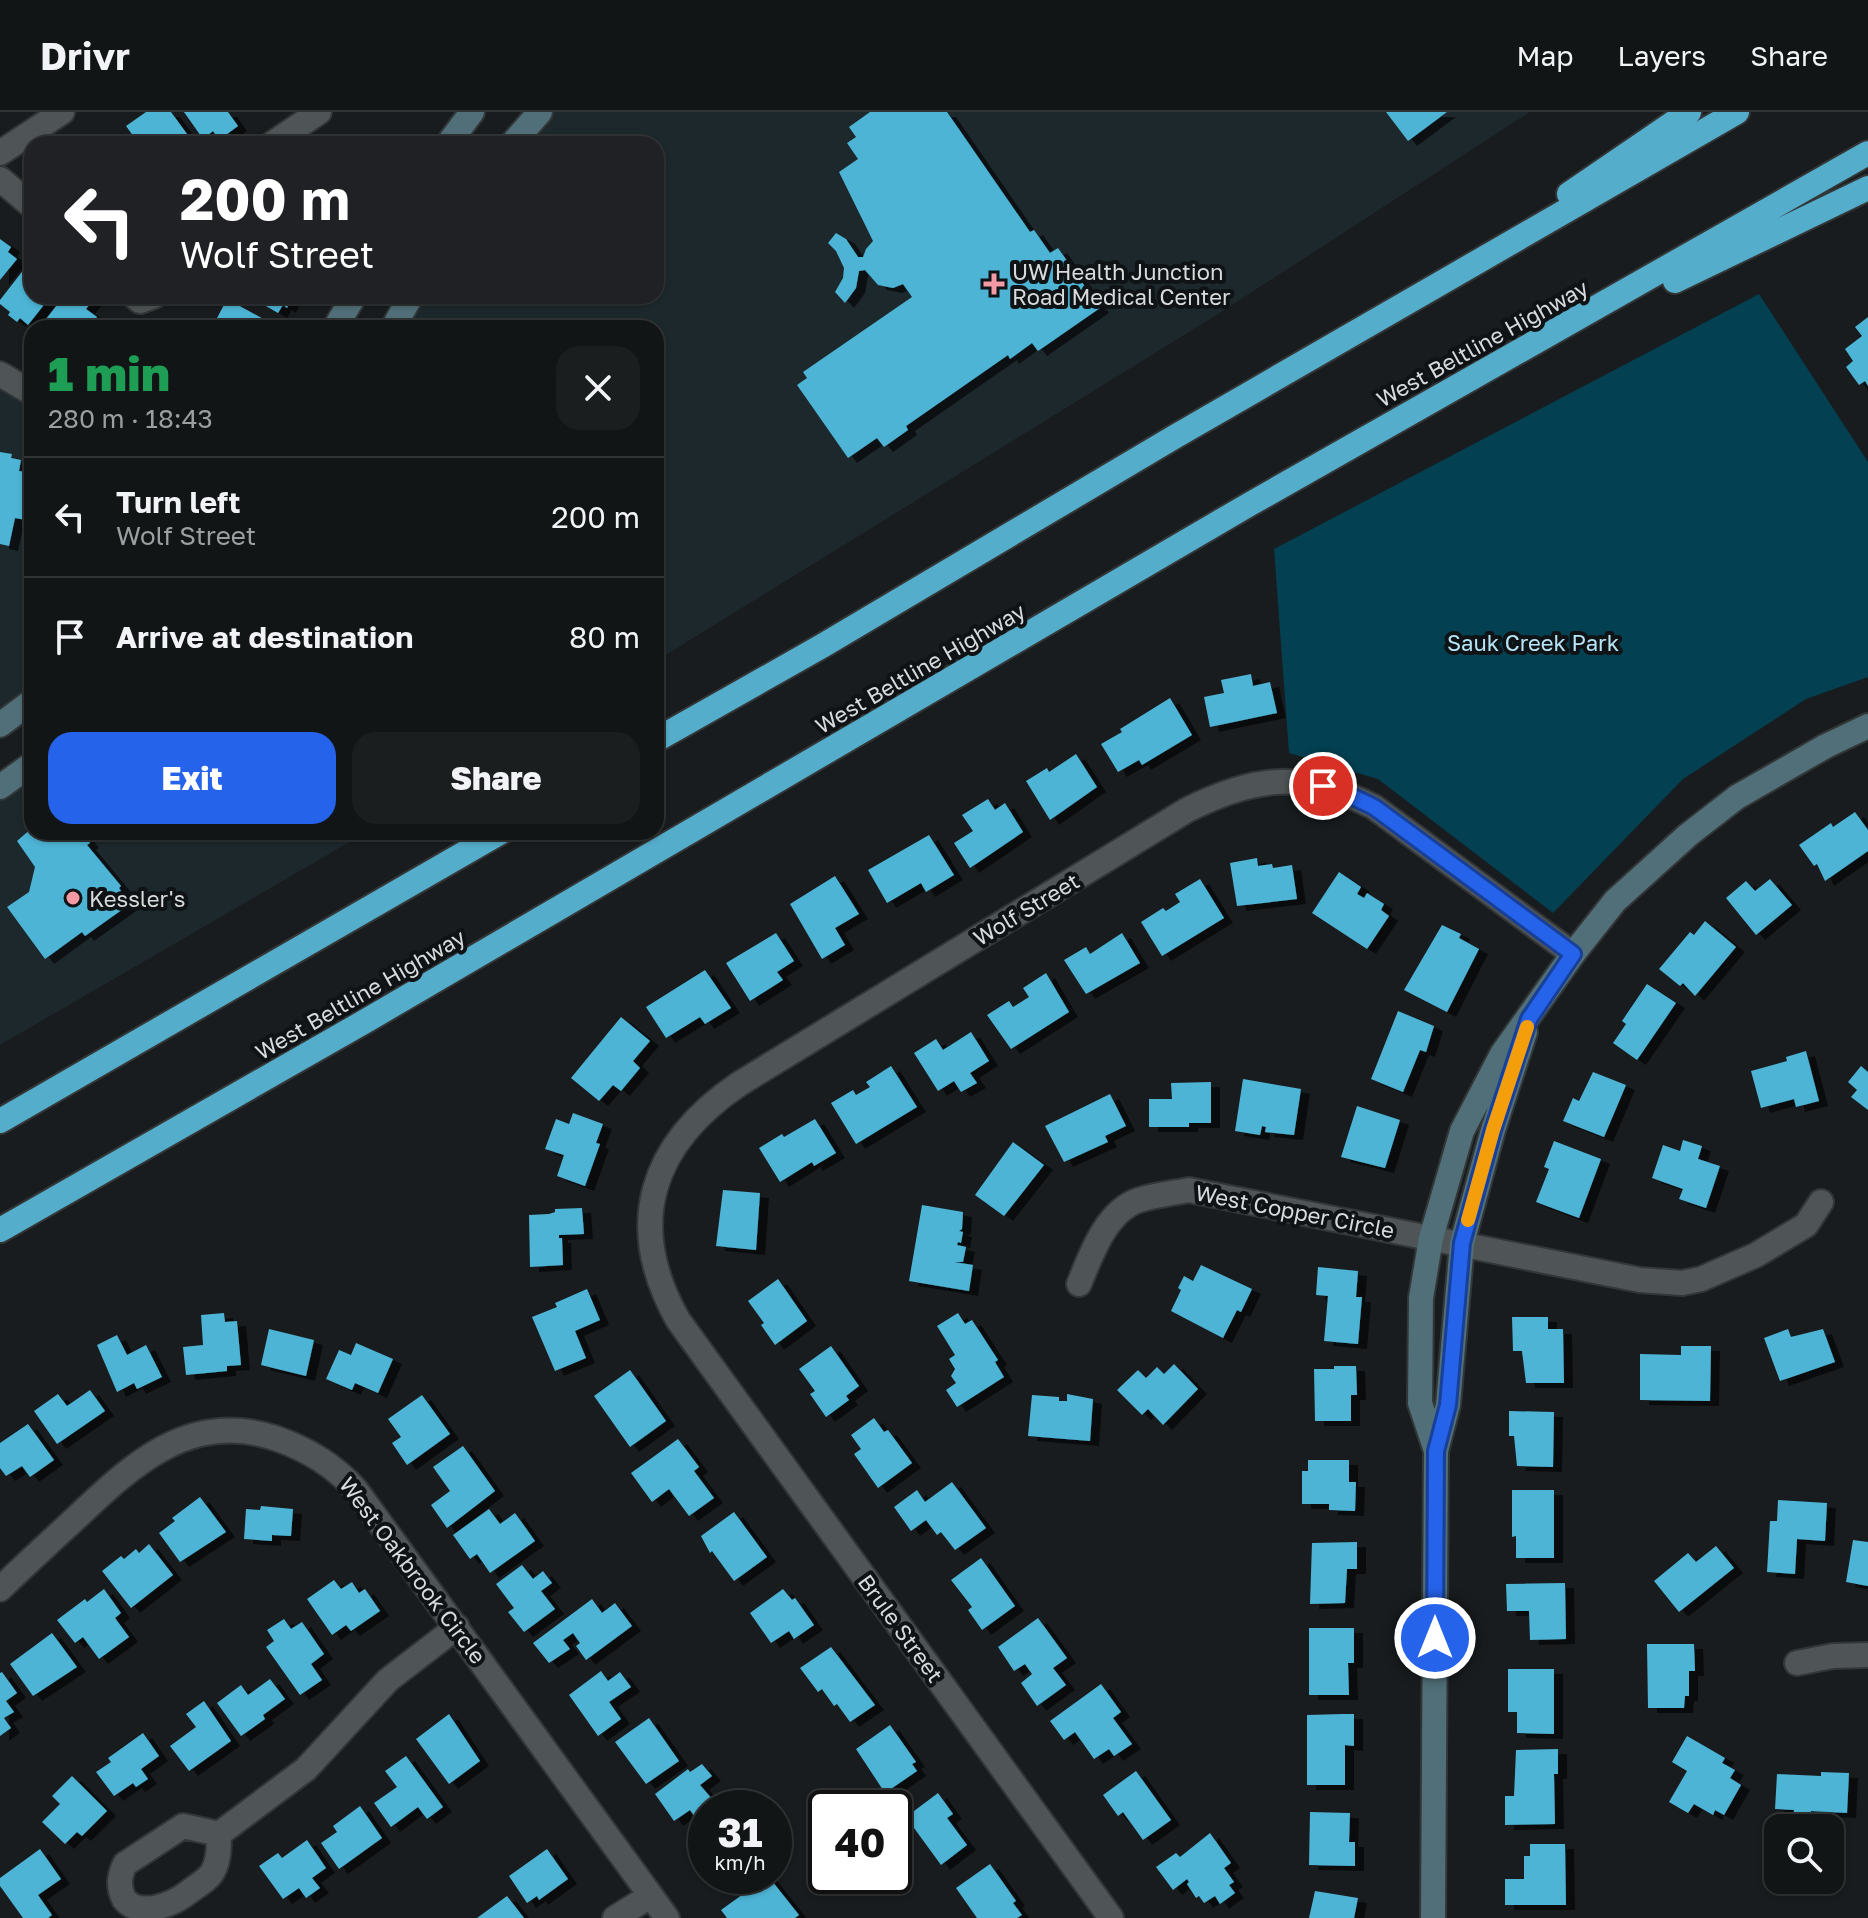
<!DOCTYPE html>
<meta charset="utf-8">
<style>
body{margin:0;font-family:"Golos Text",sans-serif;background:#1b1e1f;color:#f1f3f6;height:100vh;display:flex;flex-direction:column;font-size:30px;white-space:nowrap}
*{box-sizing:border-box;margin:0}
p{font-size:26px;color:#9c9fa1}
.icon{flex:none;width:44px;height:44px;fill:none;stroke:currentColor;stroke-width:2;stroke-linecap:round;stroke-linejoin:round}
.map{position:relative;flex:1;overflow:hidden}
.sheet{position:absolute;left:24px;top:208px;width:640px;height:520px;display:flex;flex-direction:column;background:#121516;border-radius:24px;box-shadow:0 2px 6px #0004,0 0 0 2px #313435}
.sheet>*{flex:none}
.hud{position:absolute;left:24px;top:24px;width:640px;height:168px;border-radius:24px;box-shadow:0 2px 6px #0004,0 0 0 2px #313435;background:#202124;color:#fff;overflow:hidden}
.controls{position:absolute;left:1764px;top:1702px;display:grid;gap:16px}
.controls a{display:grid;place-items:center;width:80px;height:80px;border-radius:16px;background:#121516;box-shadow:0 2px 6px #0004,0 0 0 2px #313435;font-size:40px}
.speed{position:absolute;left:688px;top:1678px;display:flex;gap:16px;font-size:40px;font-weight:700;text-align:center}
.speed>*{display:grid;place-content:center;width:104px;height:104px;border-radius:50%;background:#121516;box-shadow:0 2px 6px #0004,0 0 0 2px #313435;line-height:1}
.speed small{font-size:20px;font-weight:400}
.speed .limit{border:4px solid #111;border-radius:12px;background:#fff;color:#111}
.pin{position:absolute;display:grid;place-items:center;width:68px;height:68px;color:#fff;margin:-34px;border:4px solid #fff;border-radius:50%;box-shadow:0 2px 8px #0007}
.me{position:absolute;width:88px;margin:-44px;rotate:0deg;stroke-linejoin:round;filter:drop-shadow(0 0 6px #0008)}
.turn{display:flex;align-items:center;gap:28px;height:168px;padding:0 24px;font-size:36px}
.turn .icon{width:104px;height:104px;stroke-width:2.5}
.turn b{display:block;font-size:56px;line-height:68px}
.round{display:grid;place-items:center;flex:none;width:84px;height:84px;border-radius:24px;background:#1b1e1f}
.overview{display:flex;align-items:center;justify-content:space-between;height:136px;padding:0 24px}
h1{font-size:48px;font-weight:800;line-height:60px;color:#1e9e55}
.cta{display:flex;gap:16px;margin-top:auto;padding:16px 24px}
.cta a{flex:1;height:92px;border-radius:24px;background:#2563eb;color:#fff;font-size:32px;font-weight:800;line-height:92px;text-align:center}
.cta a+a{background:#1b1e1f;color:#f1f3f6}
ul{padding:0;list-style:none}
li{display:flex;align-items:center;gap:24px;height:120px;padding:0 24px;border-top:2px solid #313435}
li div{flex:1}
li b{display:block;font-size:30px}
li em{font-style:normal}
header{display:flex;align-items:center;gap:48px;box-sizing:border-box;height:112px;padding:0 40px;background:#121516;border-bottom:2px solid #313435}
header strong{font-size:38px}
nav{display:flex;gap:44px;margin-inline-start:auto;font-size:28px}
.map>svg:first-child{display:block}
</style>
<header>
<strong>Drivr</strong>
<nav><a>Map</a><a>Layers</a><a>Share</a></nav>
</header>
<div class="map">
<svg width="1868" height="1806" viewBox="0 0 1868 1806">
<defs>
<filter id="shadow"><feDropShadow dx="9" dy="5" stdDeviation="0" flood-color="#0009"/></filter>
</defs>
<rect width="100%" height="100%" fill="#181c1e"/>
<path fill="#1d282c" d="M540,0H1530L1215,204L656,549V216H393L411,184H656V32H512Z
M0,262L32,281V589L0,613Z
M32,652V720H367L0,933V675Z"/>
<path fill="#034051" d="M1759,182L1868,350V565L1806,587L1683,667L1553,801L1378,667L1289,641L1274,437Z"/>
<path fill="#4db4d5" filter="url(#shadow)" d="M146,0H171L187,22L178,29L181,32H139L126,14Z
M184,0H228L238,14L219,28L213,19L203,27Z
M870,0H947L1030,120L1034,118L1050,141L1058,136L1100,196L1038,239L1032,231L1010,247L1008,243L906,314L908,318L884,335L877,326L848,346L797,273L807,266L803,260L912,185L903,172L893,176L878,173L865,158L859,159L856,176L845,191L835,180L843,166L844,156L836,139L828,131L836,121L846,127L858,145H863L866,137L873,129L839,60L858,47L847,31L856,25L849,15Z
M1386,0H1447L1408,29Z
M0,127L11,135L8,140L17,147L0,168Z
M32,147V184H51L28,213L20,206L17,210L8,203L10,200L0,192V188Z
M64,184H87L93,188L86,197L97,205L89,216H39Z
M254,184H290L292,186L287,196L283,193L278,201L252,186Z
M227,187L276,214L275,216H230L216,208Z
M1868,205V274L1865,269L1859,273L1846,255L1853,249L1845,237L1862,224L1855,215Z
M0,340L12,342L11,346L21,348L19,359L32,361V409L15,406L9,434L0,432Z
M1251,562L1253,574L1270,570L1277,601L1210,615L1204,585L1224,581L1221,568Z
M1170,586L1192,623L1142,653L1139,648L1118,660L1101,632L1122,620L1120,617Z
M1076,642L1097,675L1050,708L1026,669L1047,656L1049,660Z
M988,687L995,698L1005,691L1023,720L970,756L954,731L973,719L962,703Z
M1855,700L1868,718V739L1825,769L1817,752L1814,754L1799,733L1831,711L1833,715Z
M32,716V720H82L90,731L87,733L121,774L119,776L130,792L85,824L82,820L45,847L7,795L29,780L35,755L17,729Z
M929,723L954,763L926,780L921,771L887,791L868,758Z
M1257,746L1258,754L1272,752L1273,756L1292,753L1297,787L1237,794L1230,751Z
M1339,760L1361,775L1357,782L1364,786L1367,781L1384,792L1381,798L1389,804L1367,837L1312,801Z
M835,764L859,802L835,816L845,833L822,847L790,792Z
M1200,767L1224,806L1162,844L1141,810L1163,796L1166,799L1180,790L1175,782Z
M1770,767L1792,793L1756,823L1726,786L1746,769L1755,779Z
M1705,809L1736,835L1695,884L1683,871L1680,874L1659,857L1690,820L1694,823Z
M1442,813L1461,822L1459,826L1479,837L1447,900L1404,878Z
M776,821L794,849L777,860L783,868L750,889L726,851Z
M1122,821L1140,851L1086,882L1064,848L1086,835L1090,842Z
M705,858L731,896L705,912L700,905L666,926L646,895Z
M1046,861L1069,900L1011,937L987,903L1009,889L1013,895L1029,885L1023,876Z
M1647,872L1676,891L1637,948L1613,931L1626,912L1622,909Z
M1398,899L1434,914L1426,940L1420,938L1403,980L1371,967Z
M621,905L650,929L633,949L640,956L621,979L613,973L599,989L571,966Z
M971,920L989,949L970,961L977,971L961,980L954,969L938,979L914,941L936,927L943,938Z
M1806,939L1819,989L1796,995L1794,987L1761,996L1751,959L1787,949L1786,945Z
M891,954L917,995L856,1032L831,991L853,978L856,983L870,975L866,970Z
M1861,954L1868,960V998L1851,985L1857,978L1848,970Z
M1593,960L1626,973L1604,1025L1563,1009L1573,986L1579,989Z
M1243,967L1301,977L1294,1023L1265,1020L1266,1015L1262,1014L1260,1023L1235,1019Z
M1211,970V1011H1189V1015H1149V987H1172L1171,971Z
M1110,982L1126,1014L1105,1024L1108,1030L1064,1050L1045,1014Z
M1357,994L1400,1008L1385,1056L1341,1045Z
M573,1001L603,1012L596,1031L600,1032L585,1074L557,1064L564,1043L545,1037L556,1007L569,1012Z
M815,1007L836,1041L814,1054L812,1050L780,1070L759,1036L782,1022L784,1025Z
M1683,1028L1702,1034L1698,1047L1720,1054L1706,1096L1679,1087L1683,1077L1652,1066L1663,1033L1680,1039Z
M1554,1029L1601,1047L1579,1106L1536,1090L1549,1057L1544,1055Z
M1013,1030L1044,1053L1004,1104L975,1083Z
M723,1078L760,1081L756,1138L716,1134Z
M922,1093L963,1100L962,1117L959,1119L963,1120L961,1131L958,1130L957,1133L966,1135L963,1150H954L973,1153L969,1179L909,1169Z
M582,1096L584,1122L559,1123V1126H562L563,1153L530,1155L529,1103L549,1102L555,1100V1097Z
M1201,1153L1252,1177L1241,1200L1237,1198L1223,1226L1171,1199L1181,1178L1178,1176L1184,1164L1193,1169Z
M1318,1155L1358,1159L1356,1185H1362L1358,1232L1324,1229L1328,1184L1316,1183Z
M778,1167L807,1209L775,1233L761,1213L764,1211L748,1189Z
M587,1177L600,1208L575,1219L586,1246L555,1259L532,1205L557,1195L555,1191Z
M224,1201L225,1210L237,1209L241,1253L227,1254V1259L186,1263L183,1235L203,1233L201,1203Z
M958,1201L965,1212L972,1208L998,1248L995,1250L1004,1265L957,1295L946,1278L956,1271L951,1264L955,1257L949,1247L955,1243L937,1214Z
M1512,1205H1548V1217H1563L1564,1271H1526L1522,1239H1513Z
M269,1217L314,1228L306,1264L261,1253Z
M1788,1217L1791,1225L1823,1217L1835,1250L1780,1269L1764,1226Z
M117,1223L127,1243L146,1233L162,1265L137,1277L134,1271L117,1280L97,1233Z
M356,1231L393,1247L378,1281L355,1271L352,1278L326,1267L339,1238L351,1243Z
M831,1234L859,1274L846,1284L849,1288L826,1305L810,1282L815,1279L799,1257Z
M1681,1234H1711L1710,1289L1640,1288V1242L1681,1243Z
M1174,1252L1198,1277L1163,1313L1148,1297L1142,1303L1117,1278L1138,1258L1146,1266L1157,1255L1164,1262Z
M1334,1254H1356L1357,1283H1351V1309H1315L1314,1257H1334Z
M630,1258L666,1309L630,1335L594,1284Z
M90,1278L105,1299L57,1332L34,1299L58,1282L67,1294Z
M1067,1282L1093,1287L1090,1329L1028,1324L1032,1283L1059,1285V1289H1067Z
M422,1283L450,1322L407,1353L392,1331L401,1325L388,1307Z
M1509,1299L1554,1300L1553,1355L1517,1354L1514,1324H1509Z
M874,1306L884,1320L888,1318L912,1351L878,1376L854,1342L861,1337L851,1323Z
M28,1312L54,1348L30,1365L22,1354L6,1364L0,1356V1331Z
M678,1327L699,1355L694,1359L714,1386L689,1404L669,1377L652,1390L631,1361Z
M463,1334L495,1379L447,1416L431,1393L450,1379L433,1355Z
M1308,1348H1349V1370H1356L1355,1399L1329,1398V1392H1302V1359H1308Z
M952,1370L986,1416L955,1438L941,1420L937,1423L926,1408L911,1419L894,1395L917,1378L925,1390Z
M1512,1378H1554V1446H1516V1424L1512,1425Z
M200,1385L226,1420L180,1450L159,1421L175,1409L172,1406Z
M1778,1388L1827,1391L1825,1429L1797,1427L1795,1462L1767,1460L1770,1409H1777Z
M261,1394L293,1397L291,1424L272,1423V1429L244,1427L246,1397L260,1398Z
M489,1397L500,1412L515,1401L535,1429L490,1461L477,1442L470,1447L453,1423Z
M734,1400L767,1445L734,1469L712,1439L710,1441L701,1424Z
M1853,1428L1868,1430V1474L1846,1470Z
M1357,1430V1457H1347L1345,1491L1310,1492L1312,1431Z
M149,1432L173,1463L131,1496L102,1459L121,1444L124,1447L136,1437L139,1441Z
M1716,1434L1734,1456L1679,1500L1654,1469L1688,1441L1696,1450Z
M981,1446L1015,1494L982,1518L968,1498L972,1495L951,1468Z
M522,1453L533,1467L543,1459L552,1471L541,1479L555,1497L524,1520L508,1500L514,1496L496,1472Z
M334,1468L341,1477L352,1470L359,1481L365,1477L380,1499L351,1519L346,1513L332,1523L307,1487Z
M1565,1471L1566,1527L1530,1528L1529,1499H1507L1506,1472Z
M104,1477L121,1501L115,1506L129,1525L99,1547L83,1525L75,1531L57,1508L85,1487L87,1490Z
M783,1477L792,1488L795,1486L814,1513L794,1527L789,1519L771,1531L750,1501Z
M592,1487L602,1501L615,1491L632,1514L586,1548L576,1534L580,1531L573,1521L563,1528L570,1537L549,1551L533,1531Z
M1038,1506L1067,1546L1053,1556L1066,1573L1037,1594L1021,1571L1032,1562L1025,1552L1014,1559L998,1535Z
M284,1507L291,1517L302,1510L324,1542L311,1552L322,1568L300,1583L266,1535L274,1529L267,1518Z
M1309,1516H1354V1551H1348L1349,1583H1309Z
M52,1521L77,1555L33,1584L10,1552Z
M1647,1532H1694L1695,1559H1689V1584H1685L1684,1596H1648Z
M831,1535L875,1593L850,1610L837,1592L834,1594L822,1577L818,1580L800,1556Z
M1508,1557H1554V1622L1517,1621V1600H1508Z
M601,1559L608,1569L620,1560L631,1575L609,1590L621,1607L598,1624L569,1583Z
M2,1560L17,1581L6,1589L14,1600L4,1606L11,1616L0,1624V1561Z
M270,1567L285,1587L263,1603L265,1607L241,1624L217,1591L241,1573L248,1583Z
M1101,1572L1121,1600L1113,1606L1132,1632L1114,1644L1109,1637L1094,1647L1075,1620L1064,1628L1050,1609Z
M204,1589L231,1629L189,1659L170,1634L196,1615L186,1602Z
M449,1602L480,1649L449,1672L416,1627Z
M1343,1602H1354V1634L1345,1633V1673H1307V1603Z
M649,1606L679,1649L646,1672L615,1630Z
M890,1613L916,1650L912,1652L917,1659L885,1681L856,1637Z
M143,1621L159,1644L141,1657L148,1667L136,1675L133,1671L114,1684L96,1660L111,1650L108,1646Z
M1687,1624L1725,1646L1722,1651L1735,1658L1730,1666L1741,1673L1724,1703L1715,1698L1713,1703L1694,1692L1688,1701L1669,1690L1687,1659L1672,1650Z
M1558,1637V1662H1554L1555,1712L1505,1713V1684H1514L1516,1638Z
M406,1644L443,1695L427,1707L418,1695L391,1715L374,1691L397,1675L385,1659Z
M702,1652L712,1664L700,1673L720,1696H706V1708L700,1712L690,1698L674,1709L655,1682L688,1657L690,1660Z
M1136,1659L1171,1708L1143,1728L1123,1700L1118,1704L1103,1683Z
M1821,1660L1849,1661L1847,1701L1811,1699V1716L1793,1715L1794,1698L1775,1697L1777,1662L1821,1664Z
M72,1664L107,1699L82,1724L77,1720L65,1732L42,1710L60,1692L52,1684Z
M938,1681L953,1702L947,1706L967,1733L941,1753L906,1705Z
M360,1694L382,1726L339,1757L321,1731L337,1720L333,1714Z
M1310,1700L1350,1701L1349,1730H1355V1754L1309,1753Z
M1210,1721L1231,1751L1224,1756L1234,1770L1229,1773L1235,1781L1220,1792L1215,1784L1204,1791L1199,1784L1196,1786L1187,1772L1189,1770L1187,1767L1173,1778L1156,1755L1176,1741L1180,1745Z
M307,1728L326,1756L312,1766L320,1776L306,1786L299,1776L283,1787L259,1754L278,1741L282,1746Z
M1530,1732H1565L1566,1793H1505V1767H1524V1744H1530Z
M40,1737L61,1767L38,1783L52,1803L48,1806H23L0,1774V1766Z
M547,1737L568,1767L539,1788L537,1784L527,1791L509,1764Z
M990,1752L1016,1789L1013,1791L1022,1803L1017,1806H977L956,1776Z
M768,1764L799,1803L795,1806H727L721,1798Z
M1315,1779L1358,1786L1354,1806H1309Z
M507,1784L524,1806H477Z"/>
<g fill="none" stroke-linecap="round" stroke-linejoin="round">
<defs>
<path id="street" d="M272,32L319,0
M0,41L62,0
M0,67L32,94
M134,184L140,189L154,184
M0,262L32,281
M1079,1172C1091,1143 1106,1099 1139,1088C1155,1083 1173,1081 1189,1078L1640,1168L1682,1171L1701,1167L1756,1143L1806,1113L1821,1090
M0,1477C25,1453 51,1429 76,1406C133,1352 190,1298 275,1326C307,1337 334,1353 356,1378L667,1806
M1797,1551L1833,1544L1868,1543
M183,1714L219,1722C219,1735 219,1748 213,1759C209,1767 198,1773 190,1779C173,1793 139,1806 124,1787C118,1774 119,1765 125,1752Z
M219,1722L306,1657L388,1568L457,1515
M615,1806L650,1784
M1111,1806L678,1208C624,1112 651,1032 739,972L1187,698C1257,663 1303,659 1374,695L1573,842"/>
<path id="secondary" d="M448,32L472,0
M512,32L540,0
M335,216L354,184
M393,216L411,184
M0,613L32,589
M0,675L32,652
M1436,1339L1420,1291L1421,1186L1431,1126L1462,1019L1502,942L1573,842L1615,789L1688,723L1737,685L1826,634L1868,614
M1433,1806L1436,1339L1448,1293L1462,1131L1493,1018L1525,920"/>
<path id="highway" d="M1569,82L1689,0
M1675,169L1868,76
M656,628L822,534L1176,324L1737,0
M0,1009L501,720
M0,1118L369,907L1250,392L1868,41"/>
</defs>
<use href="#street" stroke="#333637" stroke-width="28"/>
<use href="#secondary" stroke="#333637" stroke-width="28"/>
<use href="#highway" stroke="#333637" stroke-width="28"/>
<use href="#street" stroke="#4f5456" stroke-width="24"/>
<use href="#secondary" stroke="#506f79" stroke-width="24"/>
<use href="#highway" stroke="#54adca" stroke-width="24"/>
</g>
<g fill="none" stroke-linecap="round" stroke-linejoin="round">
<defs>
<path id="route" d="M1323,674L1345,681L1374,695L1573,842L1529,907L1493,1018L1462,1131L1448,1293L1436,1339L1435,1526"/>
</defs>
<use href="#route" stroke="#184099" stroke-width="20"/>
<use href="#route" stroke="#2563eb" stroke-width="14"/>
<path stroke="#f59e0b" stroke-width="14" d="M1468,1108L1493,1018L1527,915"/>
</g>
<g fill="#f49aa4" stroke="#0f1315" stroke-width="3">
<path d="M990 160h8v8h8v8h-8v8h-8v-8h-8v-8h8z"/>
<circle cx="73" cy="786" r="8"/>
</g>
<g text-anchor="middle" dominant-baseline="central" stroke-width="8" stroke-linejoin="round" paint-order="stroke">
<g font-size="22" fill="#d8dbdc" stroke="#0f1315" text-anchor="start">
<text x="1012" y="159">UW Health Junction<tspan x="1012" dy="25">Road Medical Center</tspan></text>
<text x="89" y="786">Kessler's</text>
</g>
<g font-size="22" fill="#d8dbdc" stroke="#0f1315">
<text transform="translate(1482 231) rotate(-29)">West Beltline Highway</text>
<text transform="translate(920 556) rotate(-30)">West Beltline Highway</text>
<text transform="translate(1026 797) rotate(-31)">Wolf Street</text>
<text transform="translate(360 882) rotate(-30)">West Beltline Highway</text>
<text transform="translate(1295 1099) rotate(11)">West Copper Circle</text>
<text transform="translate(413 1458) rotate(53)">West Oakbrook Circle</text>
<text transform="translate(901 1516) rotate(54)">Brule Street</text>
</g>
<g font-size="22" fill="#b7e6f8" stroke="#0f1315">
<text x="1533" y="530">Sauk Creek Park</text>
</g>
</g>
</svg>
<div class="controls">
<a><svg class="icon" aria-label="search" viewBox="0 0 24 24"><circle cx="10" cy="10" r="6"/><path d="M15 15l6 6"/></svg></a>
</div>
<div class="speed"><div>31<small>km/h</small></div><div class="limit">40</div></div>
<div class="pin" style="left:1323px;top:674px;background:#d93025"><svg class="icon" aria-label="arrive" viewBox="0 0 24 24"><path d="M6 21V4h12l-3 4 3 4H6"/></svg></div>
<svg class="me" style="left:1435px;top:1526px" viewBox="-20 -20 40 40"><circle r="17" fill="#2563eb" stroke="#fff" stroke-width="3"/><path d="M0-11L8 9 0 5-8 9z" fill="#fff"/></svg>
<div class="hud">
<div class="turn"><svg class="icon" aria-label="left" viewBox="0 0 24 24"><path d="M17 20v-9H6M10 6l-5 5 5 5"/></svg><div><b>200 m</b>Wolf Street</div></div>
</div>
<section class="sheet">
<div class="overview"><div><h1>1 min</h1><p>280 m · 18:43</p></div><a class="round"><svg class="icon" aria-label="close" viewBox="0 0 24 24"><path d="M6 6l12 12M18 6L6 18"/></svg></a></div>
<ul>
<li><svg class="icon" aria-label="left" viewBox="0 0 24 24"><path d="M17 20v-9H6M10 6l-5 5 5 5"/></svg><div><b>Turn left</b><p>Wolf Street</p></div><em>200 m</em></li>
<li><svg class="icon" aria-label="arrive" viewBox="0 0 24 24"><path d="M6 21V4h12l-3 4 3 4H6"/></svg><div><b>Arrive at destination</b></div><em>80 m</em></li>
</ul>
<div class="cta"><a>Exit</a><a>Share</a></div>
</section>
</div>
